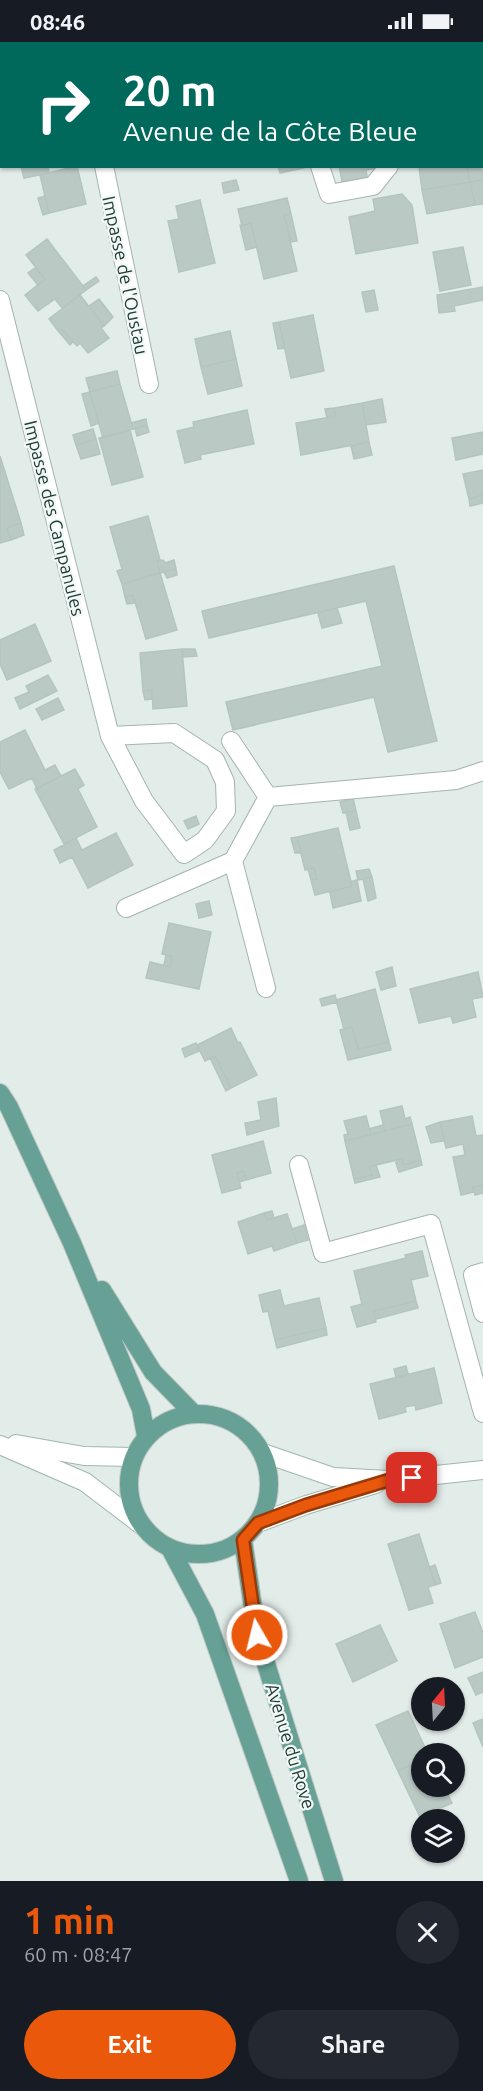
<!DOCTYPE html>
<meta charset="utf-8">
<style>
body{margin:0;font-family:Ubuntu,sans-serif;background:#242831;color:#f1f3f6;height:100vh;display:flex;flex-direction:column;font-size:22px;white-space:nowrap}
*{box-sizing:border-box;margin:0}
p{font-size:20px;color:#9ea1a6}
.icon{flex:none;width:33px;height:33px;fill:none;stroke:currentColor;stroke-width:2;stroke-linecap:round;stroke-linejoin:round}
.map{position:relative;height:1839px;overflow:hidden}
.details{display:flex;flex-direction:column;background:#171b24;flex:1}
.details>*{flex:none}
.guide{position:absolute;left:0px;top:0px;width:483px;height:126px;box-shadow:0 2px 4px #0004;background:#00695c;color:#fff;overflow:hidden}
.needle{width:39px;rotate:18deg}
.fabs{position:absolute;left:411px;top:1635px;display:grid;gap:12px}
.fabs a{display:grid;place-items:center;width:54px;height:54px;border-radius:50%;background:#171b24;box-shadow:0 2px 4px #0004;font-size:30px}
.pin{position:absolute;display:grid;place-items:center;width:51px;height:51px;color:#fff;margin:-26px;border-radius:12px;box-shadow:0 3px 9px #0006}
.me{position:absolute;width:66px;margin:-33px;rotate:352deg;stroke-linejoin:round;filter:drop-shadow(0 0 4px #0008)}
.turn{display:flex;align-items:center;gap:21px;height:126px;padding:0 24px;font-size:27px}
.turn .icon{width:78px;height:78px;stroke-width:2.5}
.turn b{display:block;font-size:42px;line-height:51px}
.round{display:grid;place-items:center;flex:none;width:63px;height:63px;border-radius:32px;background:#242831}
.headline{display:flex;align-items:center;justify-content:space-between;height:102px;padding:0 24px}
h1{font-size:36px;font-weight:600;line-height:45px;color:#ea580c}
.cta{display:flex;gap:12px;margin-top:auto;padding:12px 24px}
.cta a{flex:1;height:69px;border-radius:36px;background:#ea580c;color:#fff;font-size:24px;font-weight:600;line-height:69px;text-align:center}
.cta a+a{background:#242831;color:#f1f3f6}
.status{display:flex;justify-content:space-between;align-items:center;height:42px;padding:0 30px;background:#171b24;direction:ltr}
.status svg{height:16px;fill:currentColor}
.map>svg:first-child{display:block}
</style>
<div class="status"><b>08:46</b><svg viewBox="0 0 49 12"><path d="M0 12V9h3v3zM5 12V6h3v6zM10 12V3h3v9zM15 12V0h3v12zM26 1h20v11H26zM47 4h2v5h-2z"/></svg></div>
<div class="map">
<svg width="483" height="1839" viewBox="0 0 483 1839">
<rect width="100%" height="100%" fill="#e2ece8"/>
<path fill="#bac9c4" stroke="#b4c5bf" stroke-width="1.5" d="M482,114H483V138L470,140L467,124H482Z
M21,124H48L49,131L24,136Z
M77,124L86,162L49,171L40,133Z
M278,124H304V126L280,131Z
M339,124H377L378,126L366,128L368,140L343,144Z
M467,124L470,140L422,148L419,125Z
M236,138L239,148L224,151L222,141Z
M483,138V162L475,163L470,140Z
M470,140L475,163L427,172L422,148Z
M402,152L412,163L418,201L356,212L349,175L375,169L373,157Z
M45,154L49,171L43,173L38,156Z
M287,156L291,172L284,173L297,229L264,237L251,181L242,184L238,167Z
M200,158L215,221L179,230L168,179L179,177L176,164Z
M291,172L297,199L291,200L284,173Z
M251,181L257,205L246,208L240,183Z
M47,197L86,248L62,266L55,257L38,269L25,253L45,237L26,213Z
M463,205L471,243L440,249L433,210Z
M35,226L45,237L38,243L28,231Z
M96,235L99,239L86,248L83,244Z
M483,245V258L454,264L455,269L439,271L437,253Z
M374,248L378,268L366,270L362,250Z
M80,253L104,284L101,286L109,296L88,311L80,301L77,304L62,287L59,290L49,277Z
M99,257L113,275L104,284L89,264Z
M313,273L324,329L291,336L279,280Z
M279,280L285,306L278,307L273,281Z
M62,287L73,300L70,303L59,290Z
M230,289L236,317L201,325L195,297Z
M236,317L242,344L208,352L201,325Z
M117,329L120,342L90,350L86,336Z
M120,342L133,387L103,396L90,350Z
M90,350L99,381L91,384L82,352Z
M382,357L386,380L366,383L362,361Z
M362,361L369,400L301,413L296,381L336,374L334,366Z
M334,366L336,374L327,376L325,367Z
M247,368L254,402L200,413L201,417L185,421L177,389L194,385L193,380Z
M146,377L147,383L133,387L131,381Z
M147,383L149,390L137,394L135,387Z
M93,387L96,397L76,403L73,393Z
M130,388L143,435L112,443L99,396Z
M483,390V412L456,418L452,396Z
M96,397L100,412L81,417L76,403Z
M369,400L372,413L354,417L351,404Z
M0,414L21,481L7,486L11,498L0,501Z
M483,428V453L469,457L463,432Z
M483,453V461L470,464L469,457Z
M148,474L160,518L157,519L160,531L122,542L117,529L122,527L110,485Z
M21,481L24,493L11,498L7,486Z
M163,518L165,521L174,518L176,527L160,531L157,519Z
M394,524L437,699L388,710L374,655L233,688L226,660L382,624L366,559L209,596L202,569Z
M176,527L177,533L167,536L164,530Z
M160,531L177,588L146,597L133,553L125,555L122,542Z
M133,553L135,561L127,562L125,555Z
M337,566L342,581L322,586L318,571Z
M35,582L51,619L7,638L0,622V598Z
M182,607H195L197,614L183,615Z
M182,607L187,664L153,667L152,648L143,649L140,611Z
M48,633L57,649L20,667L15,656L29,650L26,644Z
M152,648V657L145,658L143,649Z
M58,656L64,668L42,678L36,667Z
M25,688L45,728L55,723L61,734L37,747L32,736L9,747L0,730V700Z
M75,727L84,743L78,747L97,785L64,802L35,747Z
M353,756L356,769L343,771L340,760Z
M356,769L360,786L350,788L346,770Z
M196,774L199,782L188,787L184,779Z
M338,786L352,844L315,853L311,838L317,837L314,826L305,828L297,795Z
M116,791L133,823L88,846L72,815L60,821L54,808L76,796L82,808Z
M297,795L301,811H295L291,796Z
M314,826L317,837L311,838L308,827Z
M369,827L372,835L358,838L356,829Z
M372,835L376,856L368,859L363,837Z
M357,838L361,859L333,866L330,850L352,844L350,840Z
M209,859L212,873L199,876L196,862Z
M169,881L211,890L199,947L146,936L150,920L170,925L172,914L162,912Z
M166,913L172,914L170,925L164,923Z
M392,925L396,944L381,948L376,930Z
M478,930L483,955L472,957L476,975L453,981L451,974L419,981L410,947Z
M375,947L389,1000L358,1007L352,985L344,987L336,958Z
M335,953L337,960L322,964L320,957Z
M352,985L358,1007L389,1000L391,1008L348,1018L340,988Z
M231,986L238,1001L240,1000L257,1033L231,1046L215,1014L205,1019L197,1003Z
M196,1001L199,1009L185,1015L182,1007Z
M215,1014L231,1046L226,1049L210,1016Z
M276,1056L279,1084L247,1093L245,1081L261,1078L258,1060Z
M402,1064L405,1077L410,1075L412,1082L385,1089L380,1069Z
M366,1074L371,1093L345,1099L344,1093L348,1092L344,1079Z
M472,1074L476,1094L483,1093V1143L473,1145L474,1150L461,1153L453,1115L465,1113L463,1102L446,1106L440,1080Z
M440,1080L444,1099L431,1101L426,1085Z
M412,1082L421,1118L403,1123L402,1117L376,1123L369,1125L372,1133L354,1137L345,1099Z
M383,1083L385,1089L371,1093L369,1087Z
M263,1099L271,1131L246,1138L244,1129L237,1131L241,1146L222,1151L212,1113Z
M402,1117L403,1123L421,1118L422,1123L399,1130L395,1118Z
M376,1123L380,1135L355,1141L354,1137L372,1133L369,1125Z
M244,1129L246,1138L239,1140L237,1131Z
M483,1143V1151L475,1153L473,1145Z
M272,1169L274,1176L267,1178L264,1171Z
M264,1171L267,1178L287,1172L297,1201L274,1209L272,1204L248,1212L238,1180Z
M304,1183L308,1198L297,1201L292,1187Z
M422,1209L428,1234L411,1238L416,1259L374,1269L376,1280L357,1285L351,1265L362,1262L354,1229L406,1216L405,1213Z
M280,1248L284,1264L319,1256L326,1286L275,1298L268,1269L263,1270L259,1253Z
M416,1259L418,1266L376,1277L374,1269Z
M326,1286L327,1293L277,1306L275,1298Z
M406,1324L408,1332L396,1335L394,1327Z
M434,1326L442,1361L416,1368L415,1363L405,1365L406,1370L379,1377L370,1342Z
M419,1492L435,1543L428,1545L433,1561L409,1568L388,1502Z
M435,1523L441,1541L435,1543L430,1525Z
M475,1570L483,1591V1615L455,1626L440,1582Z
M380,1583L397,1619L353,1640L336,1602Z
M483,1630V1650L476,1653L468,1636Z
M408,1669L428,1712H422V1718L398,1729L376,1683Z
M483,1677V1705L473,1681Z
M422,1718V1744H444L452,1761L420,1775L398,1729Z"/>
<g fill="none" stroke-linecap="round" stroke-linejoin="round">
<defs>
<path id="street" d="M61,0L62,2
M272,0V2
M200,2L212,0
M0,28H2
M482,102H483
M104,124L149,342
M320,124L329,152L373,144L389,124
M0,258L110,694L144,759L184,812L205,798L226,769L225,740L215,718L174,691L110,694
M231,699L268,755
M126,866L233,819
M266,946L233,819L268,755L456,738L483,729
M299,1123L323,1211L431,1182L483,1371
M483,1230L473,1233L483,1271"/>
<path id="secondary" d="M16,1402L84,1414L133,1415
M0,1403L85,1440L140,1482
M263,1411L333,1435L389,1438L483,1428
M258,1481L306,1463L376,1442"/>
<path id="primary" d="M0,1051L9,1065L72,1201L141,1367L146,1394
M102,1248L153,1330L193,1371
M129 1442a70 70 0 1 1 140 0a70 70 0 1 1-140 0Z
M243,1498L257,1593L334,1839
M171,1508L205,1572L299,1839"/>
</defs>
<use href="#street" stroke="#a5b4af" stroke-width="20"/>
<use href="#secondary" stroke="#a0b7b0" stroke-width="20"/>
<use href="#primary" stroke="#c1c8c7" stroke-width="20"/>
<use href="#street" stroke="#fff" stroke-width="18"/>
<use href="#secondary" stroke="#fff" stroke-width="18"/>
<use href="#primary" stroke="#67a195" stroke-width="18"/>
</g>
<g fill="none" stroke-linecap="round" stroke-linejoin="round">
<defs>
<path id="route" d="M257,1593L243,1498L258,1481L306,1463L389,1438L412,1436"/>
</defs>
<use href="#route" stroke="#983908" stroke-width="15"/>
<use href="#route" stroke="#ea580c" stroke-width="10"/>
</g>
<g text-anchor="middle" dominant-baseline="central" stroke-width="4.5" stroke-linejoin="round" paint-order="stroke">
<g font-size="18" fill="#223c37" stroke="#f2f8f6">
<text transform="translate(126 233) rotate(78)">Impasse de l'Oustau</text>
<text transform="translate(55 476) rotate(76)">Impasse des Campanules</text>
<text transform="translate(291 1704) rotate(73)">Avenue du Rove</text>
</g>
</g>
</svg>
<div class="fabs">
<a><svg class="needle" viewBox="-14 -14 28 28"><path d="M0-13l5 13h-10z" fill="#e53935"/><path d="M0 13l5-13h-10z" fill="#9ea1a6"/></svg></a>
<a><svg class="icon" aria-label="search" viewBox="0 0 24 24"><circle cx="10" cy="10" r="6"/><path d="M15 15l6 6"/></svg></a>
<a><svg class="icon" aria-label="layers" viewBox="0 0 24 24"><path d="M12 4l9 5-9 5-9-5zM3 14l9 5 9-5"/></svg></a>
</div>
<div class="pin" style="left:412px;top:1436px;background:#d93025"><svg class="icon" aria-label="arrive" viewBox="0 0 24 24"><path d="M6 21V4h12l-3 4 3 4H6"/></svg></div>
<svg class="me" style="left:257px;top:1593px" viewBox="-20 -20 40 40"><circle r="17" fill="#ea580c" stroke="#fff" stroke-width="3"/><path d="M0-11L8 9 0 5-8 9z" fill="#fff"/></svg>
<div class="guide">
<div class="turn"><svg class="icon" aria-label="right" viewBox="0 0 24 24"><path d="M7 20v-9h11M14 6l5 5-5 5"/></svg><div><b>20 m</b>Avenue de la Côte Bleue</div></div>
</div>
</div>
<section class="details">
<div class="headline"><div><h1>1 min</h1><p>60 m · 08:47</p></div><a class="round"><svg class="icon" aria-label="close" viewBox="0 0 24 24"><path d="M6 6l12 12M18 6L6 18"/></svg></a></div>
<div class="cta"><a>Exit</a><a>Share</a></div>
</section>
